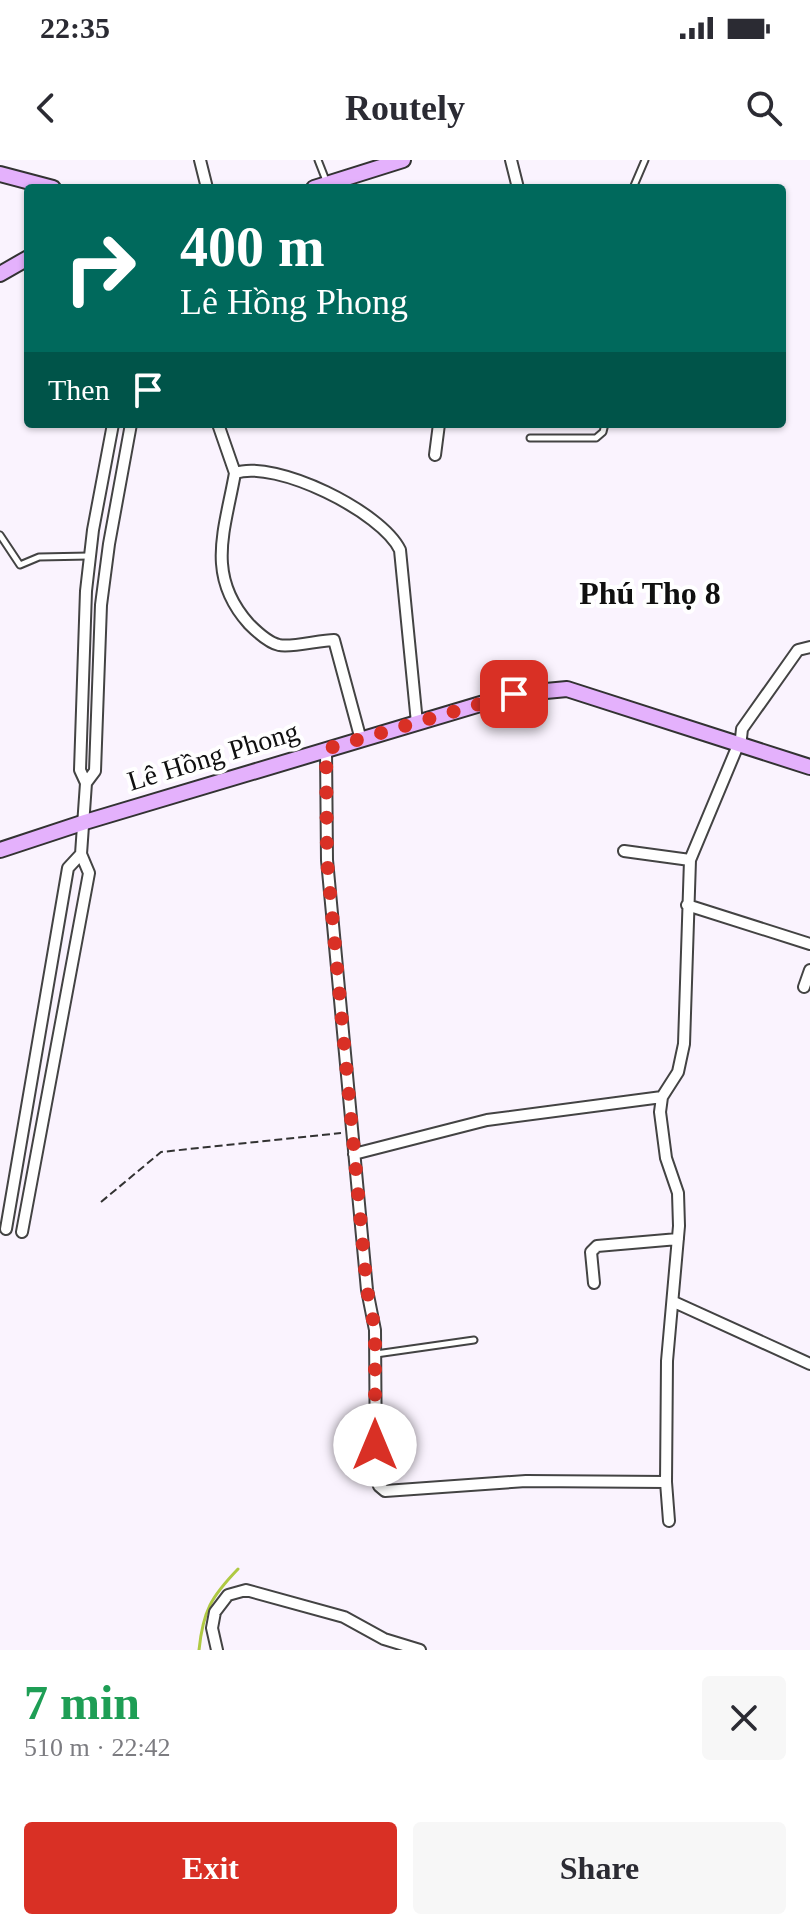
<!DOCTYPE html>
<meta charset="utf-8">
<style>
body{margin:0;font-family:"Times New Roman",serif;background:#f7f7f7;color:#2b2b33;height:100vh;display:flex;flex-direction:column;font-size:30px;white-space:nowrap}
*{box-sizing:border-box;margin:0}
p{font-size:26px;color:#7c7c81}
.icon{flex:none;width:44px;height:44px;fill:none;stroke:currentColor;stroke-width:2;stroke-linecap:round;stroke-linejoin:round}
.map{position:relative;height:1490px;overflow:hidden}
.panel{display:flex;flex-direction:column;background:#fff;flex:1}
.panel>*{flex:none}
.banner{position:absolute;left:24px;top:24px;width:762px;height:244px;border-radius:8px;box-shadow:0 2px 6px #0004;background:#00695c;color:#fff;overflow:hidden}
.pin{position:absolute;display:grid;place-items:center;width:68px;height:68px;color:#fff;margin:-34px;border-radius:16px;box-shadow:0 4px 12px #0006}
.me{position:absolute;width:88px;margin:-44px;rotate:0deg;stroke-linejoin:round;filter:drop-shadow(0 0 6px #0008)}
.turn{display:flex;align-items:center;gap:28px;height:168px;padding:0 24px;font-size:36px}
.turn .icon{width:104px;height:104px;stroke-width:2.5}
.turn b{display:block;font-size:56px;line-height:68px}
.then{display:flex;align-items:center;height:76px;padding:0 24px;background:#0003;gap:16px;font-size:30px}
.round{display:grid;place-items:center;flex:none;width:84px;height:84px;border-radius:8px;background:#f7f7f7}
.headline{display:flex;align-items:center;justify-content:space-between;height:136px;padding:0 24px}
h1{font-size:48px;font-weight:600;line-height:60px;color:#1e9e55}
.action{display:flex;gap:16px;margin-top:auto;padding:16px 24px}
.action a{flex:1;height:92px;border-radius:8px;background:#d93025;color:#fff;font-size:32px;font-weight:600;line-height:92px;text-align:center}
.action a+a{background:#f7f7f7;color:#2b2b33}
.status{display:flex;justify-content:space-between;align-items:center;height:56px;padding:0 40px;background:#fff;direction:ltr}
.status svg{height:22px;fill:currentColor}
header{display:flex;justify-content:space-between;align-items:center;height:104px;padding:0 24px;background:#fff;font-size:36px;font-weight:600}
.map>svg:first-child{display:block}
</style>
<div class="status"><b>22:35</b><svg viewBox="0 0 49 12"><path d="M0 12V9h3v3zM5 12V6h3v6zM10 12V3h3v9zM15 12V0h3v12zM26 1h20v11H26zM47 4h2v5h-2z"/></svg></div>
<header><svg class="icon" aria-label="back" viewBox="0 0 24 24"><path d="M15 5l-7 7 7 7"/></svg>Routely<svg class="icon" aria-label="search" viewBox="0 0 24 24"><circle cx="10" cy="10" r="6"/><path d="M15 15l6 6"/></svg></header>
<div class="map">
<svg width="810" height="1490" viewBox="0 0 810 1490">
<rect width="100%" height="100%" fill="#faf3fe"/>
<g fill="none" stroke-linecap="round" stroke-linejoin="round">
<path stroke="#afc943" stroke-width="3" d="M199,1490C203,1451 211,1437 238,1409"/>
<defs>
<path id="lane" d="M318,0L327,23
M633,28L645,0
M530,278H596L603,272L605,264
M0,375L20,405L39,397L89,396
M376,1194L474,1180"/>
<path id="street" d="M200,0L207,28
M511,0L518,28
M113,264L93,370L86,431L80,610L86,623L95,611L101,445L109,384L131,264
M218,264L235,313C276,299 382,352 400,390L417,563
M435,295L439,264
M235,313C225,370 205,415 249,464C256,471 269,483 279,485C291,488 320,480 334,480L361,580
M326,589L327,700L367,1130L375,1170L376,1316L379,1326L385,1331L526,1321L666,1322
M624,691L690,700
M687,745L810,784
M804,827L810,810
M354,994L487,960L662,937
M6,1069L68,708L81,694
M22,1072L89,713L81,694L86,623
M594,1123L591,1092L597,1086L678,1079
M674,1142L810,1204
M669,1361L666,1322L667,1201L679,1066L678,1033L666,998L660,952L662,937L678,912L684,884L690,700L741,578L742,569L798,490L810,487
M217,1490L212,1468L215,1452L228,1435L246,1430L344,1457L384,1479L420,1490"/>
<path id="secondary" d="M0,14L53,28
M314,28L403,0
M0,114L28,98
M0,690L85,662L514,534L567,529L810,607"/>
</defs>
<use href="#lane" stroke="#434343" stroke-width="9"/>
<use href="#street" stroke="#434343" stroke-width="14"/>
<use href="#secondary" stroke="#323232" stroke-width="18"/>
<path stroke="#323232" stroke-width="2" stroke-dasharray="8 4" stroke-linecap="butt" d="M101,1042L161,992L341,973"/>
<use href="#lane" stroke="#fff" stroke-width="5"/>
<use href="#street" stroke="#fff" stroke-width="10"/>
<use href="#secondary" stroke="#e4b1fc" stroke-width="14"/>
</g>
<g fill="none" stroke-linecap="round" stroke-linejoin="round">
<path stroke="#d93025" stroke-width="14" stroke-dasharray="0 25.2" d="M375,1285V1170L367,1130L327,700L326,589L514,534"/>
</g>
<g text-anchor="middle" dominant-baseline="central" stroke-width="8" stroke-linejoin="round" paint-order="stroke">
<g font-size="28" fill="#101010" stroke="#fff">
<text transform="translate(213 596) rotate(-17)">Lê Hồng Phong</text>
</g>
<g font-size="32" font-weight="bold" fill="#101010" stroke="#fff">
<text x="650" y="433">Phú Thọ 8</text>
</g>
</g>
</svg>
<div class="pin" style="left:514px;top:534px;background:#d93025"><svg class="icon" aria-label="arrive" viewBox="0 0 24 24"><path d="M6 21V4h12l-3 4 3 4H6"/></svg></div>
<svg class="me" style="left:375px;top:1285px" viewBox="-20 -20 40 40"><circle r="19" fill="#fff"/><path d="M0-13L10 11 0 6-10 11z" fill="#d93025"/></svg>
<div class="banner">
<div class="turn"><svg class="icon" aria-label="right" viewBox="0 0 24 24"><path d="M7 20v-9h11M14 6l5 5-5 5"/></svg><div><b>400 m</b>Lê Hồng Phong</div></div>
<div class="then">Then<svg class="icon" aria-label="arrive" viewBox="0 0 24 24"><path d="M6 21V4h12l-3 4 3 4H6"/></svg></div>
</div>
</div>
<section class="panel">
<div class="headline"><div><h1>7 min</h1><p>510 m · 22:42</p></div><a class="round"><svg class="icon" aria-label="close" viewBox="0 0 24 24"><path d="M6 6l12 12M18 6L6 18"/></svg></a></div>
<div class="action"><a>Exit</a><a>Share</a></div>
</section>
